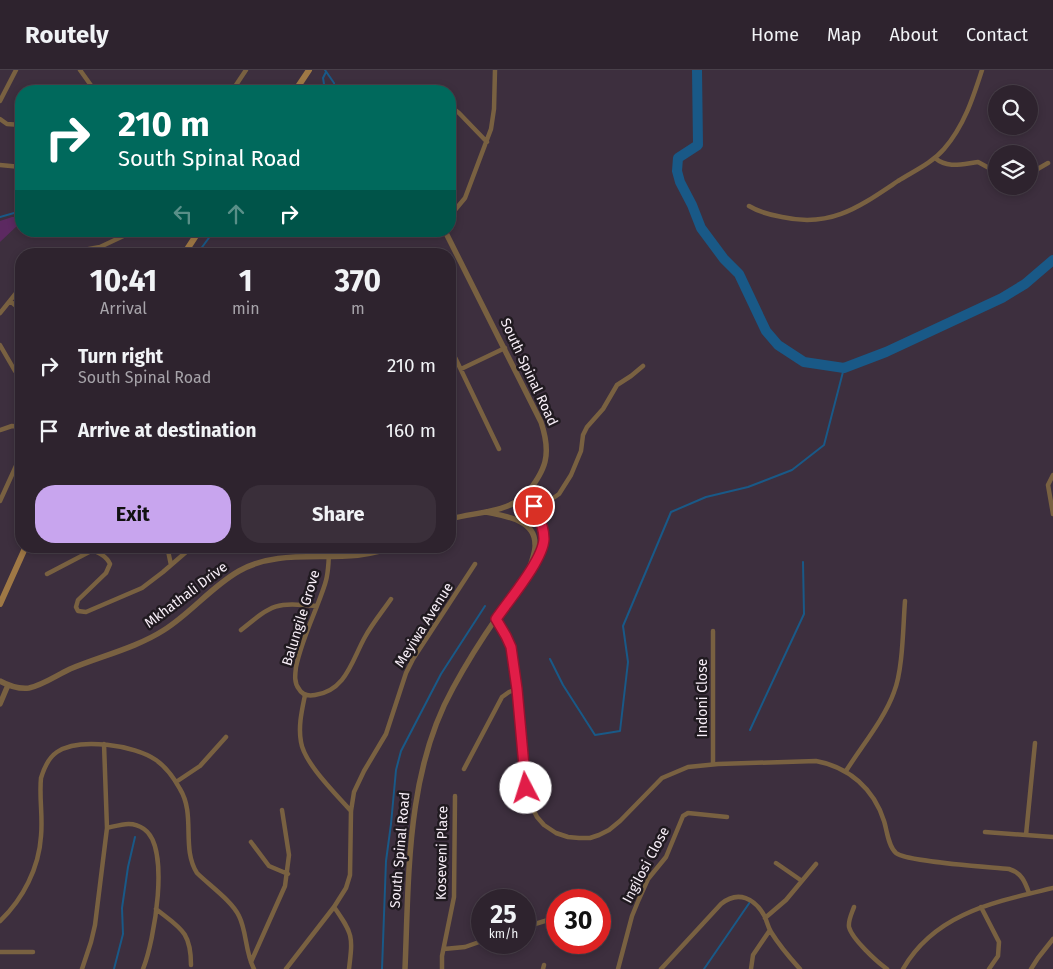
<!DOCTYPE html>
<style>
body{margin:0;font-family:"Fira Sans",sans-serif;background:#3a2f3a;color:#f1f3f6;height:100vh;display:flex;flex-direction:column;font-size:19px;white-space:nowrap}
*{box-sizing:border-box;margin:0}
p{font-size:16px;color:#a7a4aa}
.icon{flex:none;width:28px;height:28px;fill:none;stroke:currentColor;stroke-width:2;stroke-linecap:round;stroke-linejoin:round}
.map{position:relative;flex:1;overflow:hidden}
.panel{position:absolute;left:15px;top:178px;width:441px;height:305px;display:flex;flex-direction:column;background:#2e232e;border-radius:20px;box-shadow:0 2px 8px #0003,0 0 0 1px #49404a}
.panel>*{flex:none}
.top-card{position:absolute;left:15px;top:15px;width:441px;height:152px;border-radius:20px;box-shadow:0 2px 8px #0003,0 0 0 1px #49404a;background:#00695c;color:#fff;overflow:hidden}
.tools{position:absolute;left:988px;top:15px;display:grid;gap:10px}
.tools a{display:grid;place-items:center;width:50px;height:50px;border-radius:50%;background:#2e232e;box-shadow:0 2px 8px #0003,0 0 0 1px #49404a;font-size:25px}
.speed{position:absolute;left:471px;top:819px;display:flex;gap:10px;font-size:25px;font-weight:700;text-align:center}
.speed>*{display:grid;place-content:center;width:65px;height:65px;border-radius:50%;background:#2e232e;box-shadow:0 2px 8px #0003,0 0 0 1px #49404a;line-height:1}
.speed small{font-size:12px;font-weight:400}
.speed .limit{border:8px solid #d22;background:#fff;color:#111}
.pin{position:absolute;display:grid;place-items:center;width:42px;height:42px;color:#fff;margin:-21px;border:2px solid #fff;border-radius:50%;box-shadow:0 1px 5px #0007}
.me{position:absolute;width:55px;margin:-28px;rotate:355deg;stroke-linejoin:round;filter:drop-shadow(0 0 4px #0008)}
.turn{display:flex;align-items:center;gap:18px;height:105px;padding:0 20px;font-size:22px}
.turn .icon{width:65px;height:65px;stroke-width:2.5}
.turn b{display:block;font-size:35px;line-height:42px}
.lanes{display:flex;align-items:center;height:48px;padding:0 20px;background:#0003;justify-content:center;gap:25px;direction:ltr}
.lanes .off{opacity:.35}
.eta{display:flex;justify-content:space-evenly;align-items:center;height:85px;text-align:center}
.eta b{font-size:30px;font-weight:700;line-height:35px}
.primary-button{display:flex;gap:10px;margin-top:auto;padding:10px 20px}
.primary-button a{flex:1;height:58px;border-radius:20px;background:#c8a5ee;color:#111;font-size:20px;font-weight:700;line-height:58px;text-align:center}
.primary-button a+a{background:#3a2f3a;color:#f1f3f6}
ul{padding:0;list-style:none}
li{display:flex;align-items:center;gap:15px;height:65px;padding:0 20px}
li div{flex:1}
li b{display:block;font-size:19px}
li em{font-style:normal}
header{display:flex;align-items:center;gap:30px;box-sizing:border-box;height:70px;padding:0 25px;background:#2e232e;border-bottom:1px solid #49404a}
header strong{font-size:24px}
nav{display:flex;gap:28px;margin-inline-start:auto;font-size:18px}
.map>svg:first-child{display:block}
</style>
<header>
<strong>Routely</strong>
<nav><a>Home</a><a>Map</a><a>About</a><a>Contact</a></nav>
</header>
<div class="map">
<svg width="1053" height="899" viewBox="0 0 1053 899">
<rect width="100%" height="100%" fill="#3d2f3e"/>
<path fill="#5c2961" d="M12,147H14L18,155L0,172V151Z"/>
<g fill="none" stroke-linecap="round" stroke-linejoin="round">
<path stroke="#195987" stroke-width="2" d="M325,0L334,13L335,21
M318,21L324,14L323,8L326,2
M0,147L21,141
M197,184L214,161
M550,589L563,615L595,665L620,661L628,592L623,556L671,442L706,427L748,417L792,400L824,375L844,298
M750,660L804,544L803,492
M114,899L123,864L122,838L128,797L135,767
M382,899L386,791L391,754L396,700L401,681L441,604L485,536
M704,899L750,832"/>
<path stroke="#195987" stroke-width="10" d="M697,0L698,75L678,88L677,101L680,112L692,135L701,158L724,189L739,204L766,261L778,275L804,292L844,298L886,282L1002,228L1025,214L1053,190"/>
<path stroke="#796141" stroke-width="4.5" d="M80,0L95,21
M232,21L246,0
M0,31L16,0
M450,36L459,43L487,72
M0,49L7,54L21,55
M935,88C948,99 962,94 978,92L989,98L996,100
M0,95L21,97
M1029,104L1048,93
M749,136C759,142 770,145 782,147C831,158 859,137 898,111C914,101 932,93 944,79C964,56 973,28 982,0
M450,146L465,128L491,59L494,39L495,0
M62,184L100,177L134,161
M10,231L21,240
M0,243L21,217
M0,275L15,301
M450,277L499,379
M461,299L505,278
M0,360L12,356L21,357
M1053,405L1048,415L1053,444
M0,431L21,385
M536,440L559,424L571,405L581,381L583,365L587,357L603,339L617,315L631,306L643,296
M167,476L171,495
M329,476C329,488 329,502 325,514C316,542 302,568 296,597C295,605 294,613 299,619C302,625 309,626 315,625C346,621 352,590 365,567C372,554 382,542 391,529
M47,504L91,481C98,481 107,487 110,494L106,503L78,530L76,537L78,541L86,542L142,518L163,502L193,476
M496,549L511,577L517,619L528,729L537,747L544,755L556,763L568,767L579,768H590L599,765L609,760L620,751L662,708L688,697L718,694L816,691C849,697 874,719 884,751C887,760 888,776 896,783C907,792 991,797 1009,799C1022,803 1025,812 1029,823
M241,560C273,534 275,532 317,536
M305,625C302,640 298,656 301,672C304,693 336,724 351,741
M713,694V561
M464,699L502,627L509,622L517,619
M846,701C861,677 885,648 894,622C903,600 903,556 905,531
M176,712L200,696L226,667
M107,758C120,755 132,750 144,759C171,777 154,872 143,899
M985,762L1053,767
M1026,765L1035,673
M251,772L269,796L288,804
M776,793L802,811
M334,837C353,864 353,866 349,899
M854,837C852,843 848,850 849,857C852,869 877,892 887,899
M981,837L999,872L998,886L989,899
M156,839C180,858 191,861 191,895
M765,848L786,830L816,794
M0,851C23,829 39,798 41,766C43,746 39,727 41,708C44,698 48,688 57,682C79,667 135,675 156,690C166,697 174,708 180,719C196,745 181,778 197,803C209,815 232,831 239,846C247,862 245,882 254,899
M525,857L558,847
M444,879L465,877L482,871
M0,882H33
M251,892L285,816L289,785L282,740
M82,899L91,872L95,855L107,758L104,674
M286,899L334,837L346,818L350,805L351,741L354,722L364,701L386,664L406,603L413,589L475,494
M442,899V886L454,827L455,726
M543,899L544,895
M618,899L632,846L639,829L648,809L666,787L683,746L688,743L727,747
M661,899L721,834C738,820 755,828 765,847C767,852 768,857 771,862C779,875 790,888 800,899
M751,899L753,885L770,860
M903,899C935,843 995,832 1053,818
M1031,899L1038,888L1053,869"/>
<path stroke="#796141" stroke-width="5.5" d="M486,442C504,446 535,449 535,474C536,481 532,489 530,497
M450,449C476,442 504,443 525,426
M0,611C9,616 19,619 29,618C43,615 57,605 70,599C101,586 136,578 164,560C191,543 211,517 239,501C286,474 345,498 394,476
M0,634L8,615
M405,899C409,806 406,702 453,618C466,594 481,570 497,547C510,528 542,492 544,470C545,454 536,438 525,426C546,400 552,385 541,352L445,161"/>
<path stroke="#9f7845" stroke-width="6" d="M295,21L309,0
M184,184L199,161
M0,534L26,476"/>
</g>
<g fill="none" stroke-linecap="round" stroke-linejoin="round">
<defs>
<path id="route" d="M526,718L517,619L511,577L506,566L496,549C509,530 543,490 544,469C544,457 539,446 534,436"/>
</defs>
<use href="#route" stroke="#92132f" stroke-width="12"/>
<use href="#route" stroke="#e11d48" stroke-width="9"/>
</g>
<g text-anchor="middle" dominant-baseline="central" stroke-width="5" stroke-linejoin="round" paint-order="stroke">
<g font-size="14" fill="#f8eff8" stroke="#201a20">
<text transform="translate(529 302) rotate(65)">South Spinal Road</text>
<text transform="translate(186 525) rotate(-37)">Mkhathali Drive</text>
<text transform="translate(301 548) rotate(-73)">Balungile Grove</text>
<text transform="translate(424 555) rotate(-58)">Meyiwa Avenue</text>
<text transform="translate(702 628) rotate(-90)">Indoni Close</text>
<text transform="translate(400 780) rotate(-85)">South Spinal Road</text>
<text transform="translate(442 783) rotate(-89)">Koseveni Place</text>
<text transform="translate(646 795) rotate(-62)">Ingilosi Close</text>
</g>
</g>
</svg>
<div class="tools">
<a><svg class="icon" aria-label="search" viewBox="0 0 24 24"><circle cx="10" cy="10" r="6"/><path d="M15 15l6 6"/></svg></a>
<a><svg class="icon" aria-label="layers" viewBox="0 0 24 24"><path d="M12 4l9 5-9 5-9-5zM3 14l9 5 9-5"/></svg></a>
</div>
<div class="speed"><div>25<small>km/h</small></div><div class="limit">30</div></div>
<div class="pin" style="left:534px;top:436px;background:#d93025"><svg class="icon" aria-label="arrive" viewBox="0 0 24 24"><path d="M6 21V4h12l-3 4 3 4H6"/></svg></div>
<svg class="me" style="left:526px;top:718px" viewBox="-20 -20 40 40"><circle r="19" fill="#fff"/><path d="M0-13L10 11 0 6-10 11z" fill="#e11d48"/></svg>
<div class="top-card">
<div class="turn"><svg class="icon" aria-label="right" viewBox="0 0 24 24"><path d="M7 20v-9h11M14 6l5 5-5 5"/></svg><div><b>210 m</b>South Spinal Road</div></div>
<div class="lanes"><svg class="icon off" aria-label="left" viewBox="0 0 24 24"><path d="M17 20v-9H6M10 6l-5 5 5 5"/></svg><svg class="icon off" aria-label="ahead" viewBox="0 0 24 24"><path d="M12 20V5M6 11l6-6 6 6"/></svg><svg class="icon" aria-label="right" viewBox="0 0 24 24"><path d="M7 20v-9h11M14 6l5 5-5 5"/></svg></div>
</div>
<section class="panel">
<div class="eta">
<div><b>10:41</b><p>Arrival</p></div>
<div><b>1</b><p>min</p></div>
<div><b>370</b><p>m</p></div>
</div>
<ul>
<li><svg class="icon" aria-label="right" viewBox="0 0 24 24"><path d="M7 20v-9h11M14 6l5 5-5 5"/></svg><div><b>Turn right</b><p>South Spinal Road</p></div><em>210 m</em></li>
<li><svg class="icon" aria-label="arrive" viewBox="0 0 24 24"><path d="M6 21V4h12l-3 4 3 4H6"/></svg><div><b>Arrive at destination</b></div><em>160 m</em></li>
</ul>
<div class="primary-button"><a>Exit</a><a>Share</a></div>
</section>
</div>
